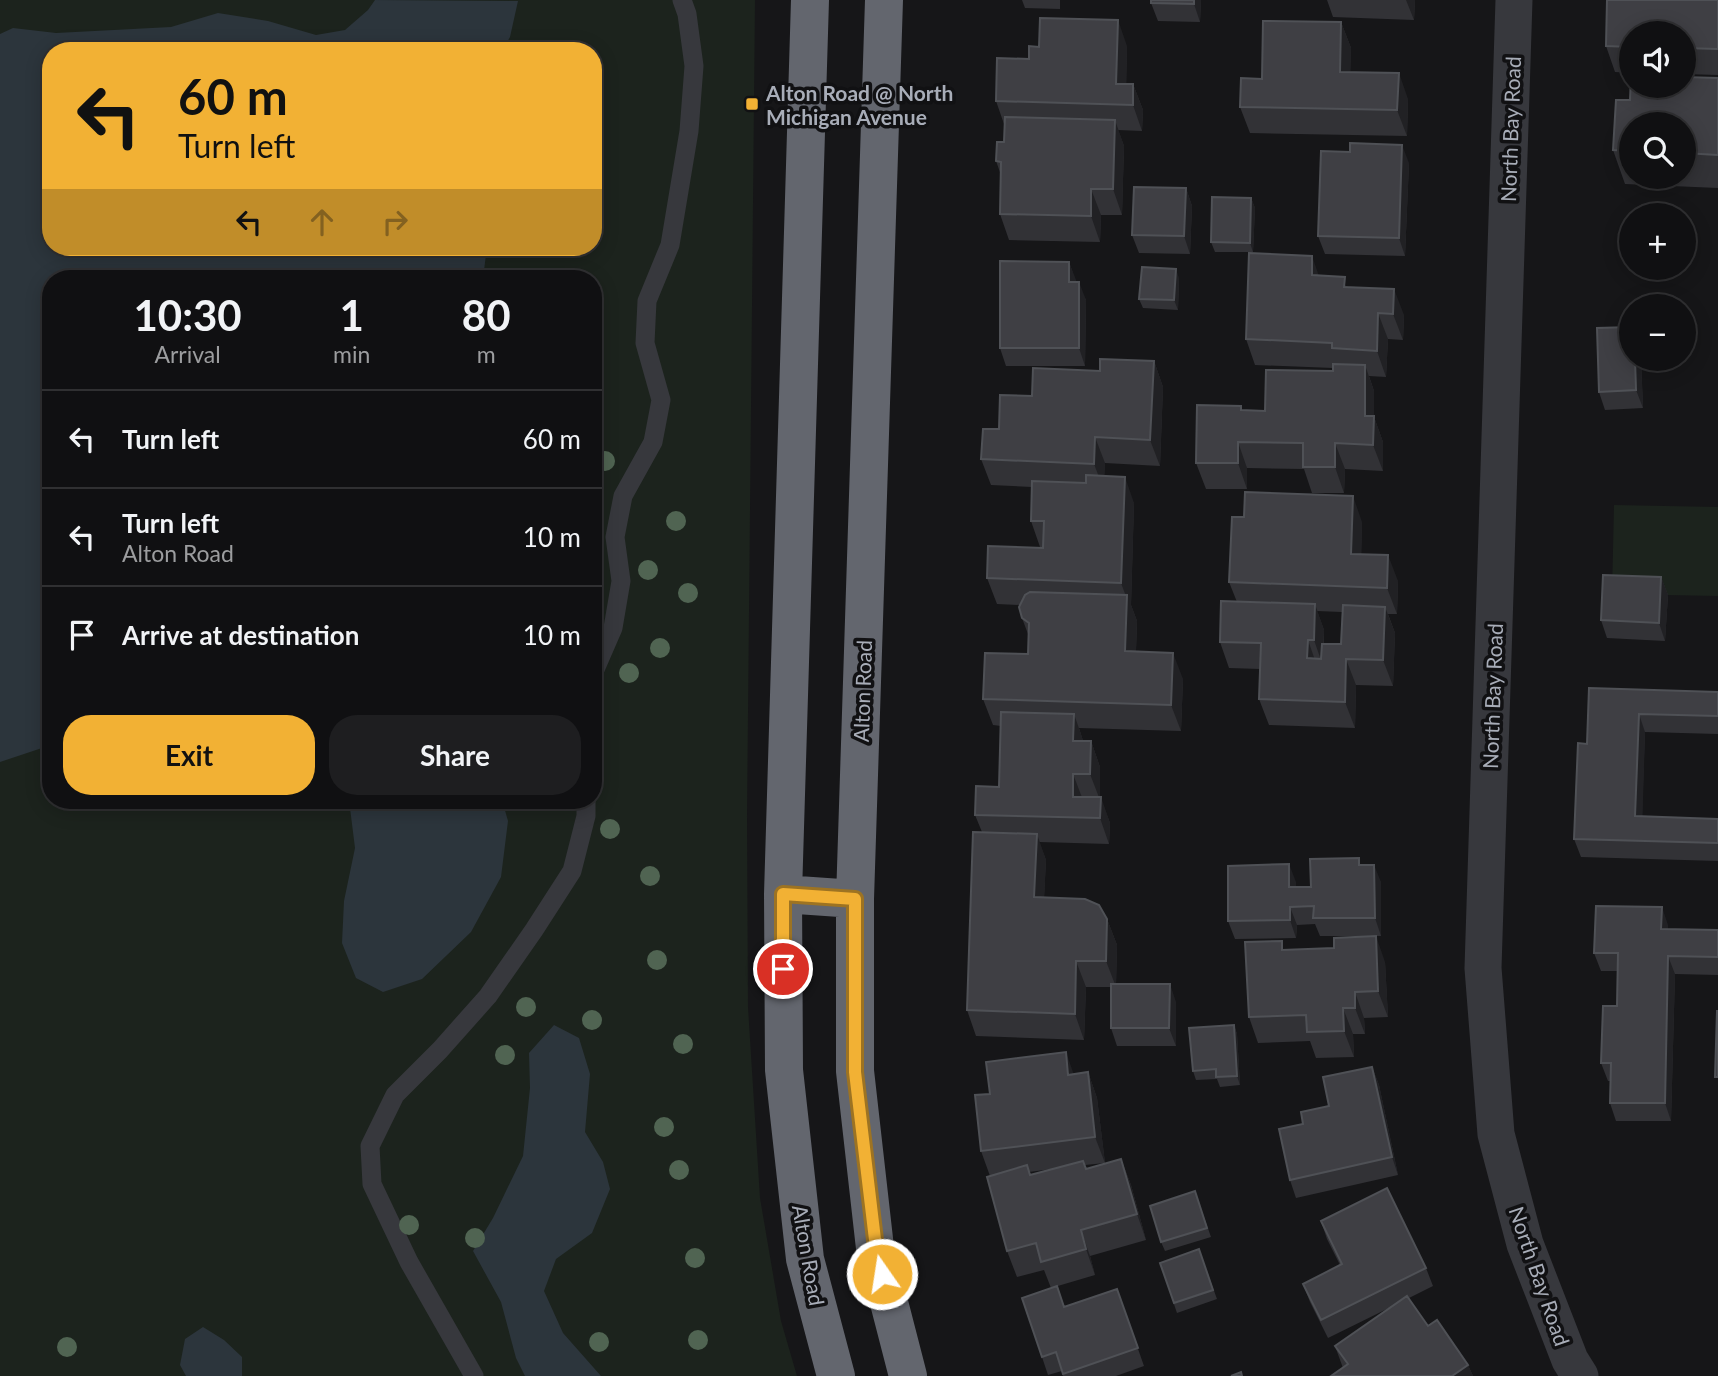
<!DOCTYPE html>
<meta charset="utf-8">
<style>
body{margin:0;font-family:Lato,sans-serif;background:#1e1e20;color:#f1f3f6;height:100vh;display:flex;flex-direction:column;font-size:26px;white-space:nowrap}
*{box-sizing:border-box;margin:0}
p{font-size:23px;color:#9c9d9f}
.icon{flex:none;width:38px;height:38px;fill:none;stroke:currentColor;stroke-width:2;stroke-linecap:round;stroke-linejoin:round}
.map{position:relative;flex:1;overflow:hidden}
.side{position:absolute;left:42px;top:270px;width:560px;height:539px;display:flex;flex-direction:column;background:#101012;border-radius:28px;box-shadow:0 4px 18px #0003,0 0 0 2px #303032}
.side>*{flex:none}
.banner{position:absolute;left:42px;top:42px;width:560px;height:214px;border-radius:28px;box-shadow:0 4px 18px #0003,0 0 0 2px #303032;background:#f2b134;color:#111;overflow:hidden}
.buttons{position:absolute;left:1619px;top:21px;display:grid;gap:14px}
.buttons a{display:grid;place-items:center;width:77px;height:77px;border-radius:50%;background:#101012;box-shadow:0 4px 18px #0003,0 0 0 2px #303032;font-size:35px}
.pin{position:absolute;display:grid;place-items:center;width:60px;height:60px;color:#fff;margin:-30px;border:4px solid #fff;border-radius:50%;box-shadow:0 2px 7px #0007}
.me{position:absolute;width:77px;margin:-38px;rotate:347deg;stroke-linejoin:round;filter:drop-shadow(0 0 5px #0008)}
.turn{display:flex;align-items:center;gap:24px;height:147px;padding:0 21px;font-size:32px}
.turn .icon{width:91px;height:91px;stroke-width:2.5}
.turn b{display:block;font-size:49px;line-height:60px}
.lanes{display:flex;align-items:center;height:66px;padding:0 21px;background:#0003;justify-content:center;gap:35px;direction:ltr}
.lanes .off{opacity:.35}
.eta{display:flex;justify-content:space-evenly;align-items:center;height:119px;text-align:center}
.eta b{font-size:42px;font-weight:700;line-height:49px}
.primary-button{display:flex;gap:14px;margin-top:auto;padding:14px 21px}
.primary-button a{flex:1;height:80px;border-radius:28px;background:#f2b134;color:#111;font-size:28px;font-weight:700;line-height:80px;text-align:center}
.primary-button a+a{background:#1e1e20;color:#f1f3f6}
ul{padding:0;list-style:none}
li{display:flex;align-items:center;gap:21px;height:98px;padding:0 21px;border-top:2px solid #303032}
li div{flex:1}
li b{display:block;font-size:26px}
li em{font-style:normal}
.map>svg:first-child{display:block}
</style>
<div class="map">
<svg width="1718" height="1376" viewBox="0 0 1718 1376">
<rect width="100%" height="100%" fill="#161618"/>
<path fill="#1c231d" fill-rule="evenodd" d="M0,0H755L747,817L748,1007L760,1198L781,1321L797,1376H0ZM51,51H593V247H51ZM51,278H593V800H51Z
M1614,505L1718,507V596L1612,594Z"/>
<path fill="#2c353c" d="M375,0L518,1L510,37L502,51H51V247H487L483,278H51V745L0,762V34L13,28L56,33L171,27L218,13L268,21L316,35L345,30L368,10Z
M349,800H502L508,821L501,877L471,932L422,979L383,992L356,978L342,943L344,901L355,848Z
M554,1025L579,1038L590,1074L585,1132L603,1162L610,1189L592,1233L556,1259L544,1291L563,1333L601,1376H525L516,1358L501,1302L473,1251L493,1218L523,1156L530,1088L529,1053Z
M203,1327L224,1340L242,1357V1376H186L180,1365L185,1339Z"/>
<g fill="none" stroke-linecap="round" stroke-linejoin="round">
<path stroke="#37383d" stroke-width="19" d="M593,674L613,628L621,581L615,537L623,496L653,442L661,400L645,343L647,301L670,245L689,131L694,66L687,14L682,0
M474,1376L409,1262L372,1184L370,1146L395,1095L440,1050L488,996L534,930L572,871L586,816V800"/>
<path stroke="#37383d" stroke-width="37" d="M1514,0L1483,968L1496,1134L1525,1244L1570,1360L1580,1376"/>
<path stroke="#63666e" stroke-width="38" d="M810,0L783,894L784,1070L805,1259L836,1376
M884,0L855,899V1071L875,1248L908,1376
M783,894L855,899"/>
</g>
<g fill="#506452">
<circle cx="605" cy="461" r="10"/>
<circle cx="676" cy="521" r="10"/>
<circle cx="648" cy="570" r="10"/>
<circle cx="688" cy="593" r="10"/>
<circle cx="660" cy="648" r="10"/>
<circle cx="629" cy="673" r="10"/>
<circle cx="610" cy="829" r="10"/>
<circle cx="650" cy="876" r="10"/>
<circle cx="657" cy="960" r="10"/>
<circle cx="526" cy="1007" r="10"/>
<circle cx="592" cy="1020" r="10"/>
<circle cx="683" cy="1044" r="10"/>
<circle cx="505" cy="1055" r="10"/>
<circle cx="664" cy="1127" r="10"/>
<circle cx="679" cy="1170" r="10"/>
<circle cx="409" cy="1225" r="10"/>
<circle cx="475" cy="1238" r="10"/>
<circle cx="695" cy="1258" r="10"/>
<circle cx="698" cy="1340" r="10"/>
<circle cx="599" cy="1342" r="10"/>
<circle cx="67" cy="1347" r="10"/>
</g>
<path fill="#323236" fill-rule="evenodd" d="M1022,0H1060V9L1025,8Z
M1201,0L1200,22L1158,21L1151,3Z
M1327,0H1415L1414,20L1333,17Z
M1607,0H1718V75L1684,74V33H1631V73L1615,72L1606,46Z
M1341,22L1351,48L1350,72L1408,99L1407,136L1250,133L1240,107L1262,79Z
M1127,46L1126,84H1133L1143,110L1142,131L1118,130L1124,146L1122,215H1101L1100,242L1009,240L1000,214L1001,175L996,161L1004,142V124L996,101L1029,59Z
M1718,78V188L1625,184L1613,150L1630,100ZM1631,124H1684V177H1631Z
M1409,163L1405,256L1325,254L1318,236Z
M1186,188L1192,206L1190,254L1139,253L1132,235Z
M1251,198L1255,208L1253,252H1215L1211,242Z
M1069,262L1076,282L1086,300L1085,366H1006L1000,348Z
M1319,276L1349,287L1404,315L1403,340L1388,339L1386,377L1369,376L1374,391V417L1383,442V471L1345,469L1344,493H1312L1304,469L1247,468V489H1206L1196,463L1243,410L1265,411L1333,371V368L1255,365L1246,339Z
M1179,278L1178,310L1143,308L1139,299Z
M1631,359H1641L1643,408L1605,410L1599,392Z
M1154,361L1163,387L1160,466L1105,463L1104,476L1134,503L1131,605L1137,621L1136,651L1183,679L1181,731L1079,728L1083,741H1091L1100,767V797L1110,823L1109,844L1039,842L1046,860L1044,897L1107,919L1117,945L1116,984L1176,1002V1046H1117L1111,1028V987H1086L1084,1040L976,1036L967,1010L982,832L975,815L999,787L1001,726L993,725L983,699L1028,654V634L1022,618L1020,605L997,604L987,578L1040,547L1031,521L1032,487L991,485L981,459L999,429L1032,396L1100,371Z
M1244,517L1362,522L1361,554L1398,581L1397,614H1388L1395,633L1393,686L1356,685L1355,728L1269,725L1259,699L1260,669L1229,668L1220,642L1237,602L1229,582ZM1317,611L1342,612L1341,644H1324V630Z
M1661,577L1668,595L1665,641L1607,638L1601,620Z
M1589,688L1718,692V734L1645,732L1642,816L1718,819V861L1581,857L1574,839L1587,744Z
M1361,865L1381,882V936H1320L1315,924L1297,925L1296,938L1235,939L1228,921L1296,882V887H1311Z
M1668,925V929L1718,930V975L1675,974L1671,1121H1616L1610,1103V1081H1608L1601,1063L1617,1006L1618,971H1601L1594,953Z
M1286,950L1385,962L1388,1017L1364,1018L1365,1034H1353L1354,1057L1316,1058L1310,1041L1258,1043L1249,1017Z
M1234,1025L1237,1034L1240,1085L1220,1087L1217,1079L1196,1080L1193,1071Z
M1372,1067L1379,1085L1398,1175L1296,1198L1290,1180L1303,1124L1329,1106Z
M1088,1072L1097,1098L1105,1163L1085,1165L1086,1169L1121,1159L1131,1185L1146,1240L1090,1256L1095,1275L1051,1288L1044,1270L1017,1277L1007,1251L990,1176L981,1151L990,1094L1073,1074ZM1052,1169L1030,1175L1029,1172Z
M1195,1191L1211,1237L1165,1251L1161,1242Z
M1321,1221L1426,1268L1433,1286L1409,1298L1428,1326L1468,1365L1473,1376H1331L1343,1368L1335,1346L1395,1305L1328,1338L1310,1302L1303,1284L1340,1265L1327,1239Z
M1199,1249L1217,1299L1177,1313L1160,1263Z
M1117,1289L1144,1366L1116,1376H1063L1062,1371L1048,1375L1042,1357L1064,1307Z"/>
<path fill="#212124" d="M1194,0H1201L1200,22L1194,4Z
M1406,0H1415L1414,20Z
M1118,20L1127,46L1126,104L1116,84Z
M1341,22L1351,48L1350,98L1340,72Z
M1399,73L1408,99L1407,136L1397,110Z
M1133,84L1143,110L1142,131L1133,105Z
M1115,120L1124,146L1122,215L1113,189Z
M1402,145L1409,163L1405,256L1399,238Z
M1186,188L1192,206L1190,254L1184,236Z
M1091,189L1101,215L1100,242L1091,216Z
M1251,198L1255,208L1253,252L1250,243Z
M1312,256L1321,282L1312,275Z
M1069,262L1076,280V300L1069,282Z
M1176,269L1179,278L1178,310L1174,300Z
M1079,282L1086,300L1085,366L1079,348Z
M1394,289L1404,315L1403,340L1393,314Z
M1378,313L1388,339L1386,377L1377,351Z
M1635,359H1641L1643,408L1636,390Z
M1154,361L1163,387L1160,466L1150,440Z
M1365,365L1374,391V417L1383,442V471L1373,445L1365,416Z
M1095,437L1105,463L1104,490L1094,464Z
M1238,442L1247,468V489L1238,463Z
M1335,443L1345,469L1344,493L1335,467Z
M1125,477L1134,503L1131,605L1137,621L1135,677L1125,651L1127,599L1121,583Z
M1353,496L1362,522L1361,580L1351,554Z
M1388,555L1398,581L1397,614L1387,588Z
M1661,577L1668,595L1665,641L1659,623Z
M1315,604L1324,630L1323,666L1314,640Z
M1385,607L1395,633L1393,686L1383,660Z
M1308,640L1317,666L1307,658Z
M1173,653L1183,679L1181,731L1171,705Z
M1346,659L1356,685L1355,728L1345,702Z
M1074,714L1083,740L1082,767L1073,741Z
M1639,714L1645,732L1642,834L1635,816Z
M1091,741L1100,767V800L1090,774Z
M1073,774L1083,800L1073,797Z
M1101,797L1110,823L1109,844L1100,818Z
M1037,834L1046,860L1043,923L1034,897Z
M1289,864L1296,882V905L1289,887Z
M1374,865L1381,882V936L1375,918Z
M1290,907L1297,925L1296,938L1290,920Z
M1662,907L1668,925V947L1661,929Z
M1107,919L1117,945L1116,987L1106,961Z
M1376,936L1385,962L1388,1017L1378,991Z
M1668,956L1675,974L1671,1121L1665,1103Z
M1076,961L1086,987L1084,1040L1075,1014Z
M1170,984L1176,1002V1046L1169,1028Z
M1355,992L1364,1018L1365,1034L1355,1008Z
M1343,1008L1353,1034L1354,1057L1344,1031Z
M1234,1025L1237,1034L1240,1085L1237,1076Z
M1066,1052L1075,1078L1068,1075Z
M1372,1067L1379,1085L1398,1175L1392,1157Z
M1088,1072L1097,1098L1105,1163L1095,1137Z
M1121,1159L1131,1185L1146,1240L1137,1214Z
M1081,1230L1090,1256L1095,1275L1086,1249Z
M1468,1365L1473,1376H1452Z"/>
<path fill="#3f3f44" stroke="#4f5156" stroke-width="2" d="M1151,0H1194V4L1151,3Z
M1607,0H1718V49L1684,48V33H1631V47L1606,46Z
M1040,18L1118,20L1116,84H1133V105L996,101L997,58L1029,59V46L1039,47Z
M1263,21L1341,22L1340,72L1399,73L1397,110L1240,107L1241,78L1262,79Z
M1631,75V86H1684V77L1718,78V155L1684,153V124H1631V151L1613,150L1616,100H1630Z
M1005,117L1115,120L1113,189H1091V216L1000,214L1001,162L996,161L997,142H1004Z
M1350,143L1402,145L1399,238L1318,236L1321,151L1350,152Z
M1134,187L1186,188L1184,236L1132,235Z
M1212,197L1251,198L1250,243L1211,242Z
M1249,253L1312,256V275L1345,277L1344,287L1394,289L1393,314L1378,313L1377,351L1332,348V343L1246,339Z
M1000,261L1069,262V282H1079V348H1000Z
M1142,267L1176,269L1174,300L1139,299Z
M1631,327V359H1635L1636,390L1599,392L1597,328Z
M1100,359L1154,361L1150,440L1095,437L1094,464L981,459L983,429H999L1000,395L1032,396L1033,368L1100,371Z
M1333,364L1365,365V416H1374L1373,445L1335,443V467H1303V443L1238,442V463H1196L1197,405L1241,406V410L1265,411L1266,370L1333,371Z
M1086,475L1125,477L1121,583L987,578L988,546L1043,548L1044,521H1031L1032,481L1086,483Z
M1245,492L1353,496L1351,554L1388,555L1387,588L1229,582L1232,517H1244Z
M1603,575L1661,577L1659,623L1601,620Z
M1030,592L1127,595L1125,651L1173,653L1171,705L983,699L985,653L1028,654L1029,623L1022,618L1019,607L1025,595Z
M1221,601L1315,604L1314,640H1308L1307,658L1321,659L1322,644H1341L1343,605L1385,607L1383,660L1346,659L1345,702L1259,699L1261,643L1220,642Z
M1589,688L1718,692V716L1639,714L1635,816L1718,819V843L1574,839L1578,743L1587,744Z
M1001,712L1074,714L1073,741H1091L1090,774H1073V797H1101L1100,818L975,815L976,786L999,787Z
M973,832L1037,834L1034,897L1085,899L1099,905L1107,919L1106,961H1076L1075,1014L967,1010Z
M1359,858V865H1374L1375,918H1313L1314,906L1290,907V920L1228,921V866L1289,864V887H1311L1310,859Z
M1596,906L1662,907L1661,929L1718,930V957L1668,956L1665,1103H1610L1611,1063H1601L1603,1006H1617L1618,953H1594Z
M1376,936L1378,991L1355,992V1008H1343L1344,1031L1307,1032L1306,1015L1249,1017L1245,942L1282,941V950L1334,948V938Z
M1111,984H1170L1169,1028H1111Z
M1717,1011H1718V1077H1715Z
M1234,1025L1237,1076L1216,1077V1069L1193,1071L1189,1028Z
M1066,1052L1068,1075L1088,1072L1095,1137L981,1151L975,1095L990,1094L986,1062Z
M1372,1067L1392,1157L1290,1180L1279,1129L1303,1124L1301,1112L1329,1106L1323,1077Z
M1121,1159L1137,1214L1081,1230L1086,1249L1041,1262L1036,1243L1007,1251L987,1177L1027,1165L1030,1175L1083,1161L1086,1169Z
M1387,1188L1426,1268L1321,1320L1303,1284L1342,1264L1321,1221Z
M1195,1191L1207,1228L1161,1242L1150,1206Z
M1199,1249L1213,1290L1174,1303L1160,1263Z
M1057,1286L1064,1307L1117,1289L1138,1348L1063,1374L1056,1352L1042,1357L1022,1298Z
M1407,1296L1428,1326L1437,1320L1468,1365L1452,1376H1331L1348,1364L1335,1346Z
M1241,1372L1242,1376H1231Z"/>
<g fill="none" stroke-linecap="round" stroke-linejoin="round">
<defs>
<path id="route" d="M783,969V894L855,899V1072L876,1248L882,1274"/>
</defs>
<use href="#route" stroke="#9d7322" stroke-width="18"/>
<use href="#route" stroke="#f2b134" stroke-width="12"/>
</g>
<rect fill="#f2b134" stroke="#111113" stroke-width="2.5" x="745" y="97" width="14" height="14" rx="3.5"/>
<g text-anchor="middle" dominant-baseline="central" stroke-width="7" stroke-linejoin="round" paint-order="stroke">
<g font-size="21" font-weight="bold" fill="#a8adb8" stroke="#111113" text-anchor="start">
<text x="766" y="92">Alton Road @ North<tspan x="766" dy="24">Michigan Avenue</tspan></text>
</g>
<g font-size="21" fill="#a8adb8" stroke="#111113">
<text transform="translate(1510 129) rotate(-88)">North Bay Road</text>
<text transform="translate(862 691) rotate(-88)">Alton Road</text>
<text transform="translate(1492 696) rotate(-88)">North Bay Road</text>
<text transform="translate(809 1255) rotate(80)">Alton Road</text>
<text transform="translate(1540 1276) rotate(71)">North Bay Road</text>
</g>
</g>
</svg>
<div class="buttons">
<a><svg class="icon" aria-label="sound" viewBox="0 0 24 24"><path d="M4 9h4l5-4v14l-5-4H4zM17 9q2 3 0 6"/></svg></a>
<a><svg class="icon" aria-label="search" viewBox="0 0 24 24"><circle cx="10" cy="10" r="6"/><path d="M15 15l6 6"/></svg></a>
<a>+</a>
<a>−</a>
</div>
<div class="pin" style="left:783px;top:969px;background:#d93025"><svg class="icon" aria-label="arrive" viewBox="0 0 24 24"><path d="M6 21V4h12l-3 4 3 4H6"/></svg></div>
<svg class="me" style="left:882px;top:1274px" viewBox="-20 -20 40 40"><circle r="17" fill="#f2b134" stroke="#fff" stroke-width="3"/><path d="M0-11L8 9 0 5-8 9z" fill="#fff"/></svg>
<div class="banner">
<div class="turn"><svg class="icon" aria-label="left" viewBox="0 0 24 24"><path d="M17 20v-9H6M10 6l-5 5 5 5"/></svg><div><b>60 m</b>Turn left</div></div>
<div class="lanes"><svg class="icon" aria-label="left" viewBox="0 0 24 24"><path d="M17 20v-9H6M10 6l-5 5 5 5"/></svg><svg class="icon off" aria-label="ahead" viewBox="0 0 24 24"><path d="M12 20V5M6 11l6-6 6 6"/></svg><svg class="icon off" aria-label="right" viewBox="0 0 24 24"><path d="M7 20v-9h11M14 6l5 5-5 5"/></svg></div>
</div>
<section class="side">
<div class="eta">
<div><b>10:30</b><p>Arrival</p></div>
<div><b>1</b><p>min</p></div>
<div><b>80</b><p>m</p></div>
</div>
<ul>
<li><svg class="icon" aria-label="left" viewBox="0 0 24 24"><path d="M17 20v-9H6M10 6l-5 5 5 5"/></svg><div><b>Turn left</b></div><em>60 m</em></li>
<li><svg class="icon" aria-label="left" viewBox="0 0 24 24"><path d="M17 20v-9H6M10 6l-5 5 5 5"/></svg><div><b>Turn left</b><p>Alton Road</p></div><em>10 m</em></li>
<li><svg class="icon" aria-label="arrive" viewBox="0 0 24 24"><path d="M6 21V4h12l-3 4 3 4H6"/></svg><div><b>Arrive at destination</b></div><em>10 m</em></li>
</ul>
<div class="primary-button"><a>Exit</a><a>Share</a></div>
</section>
</div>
